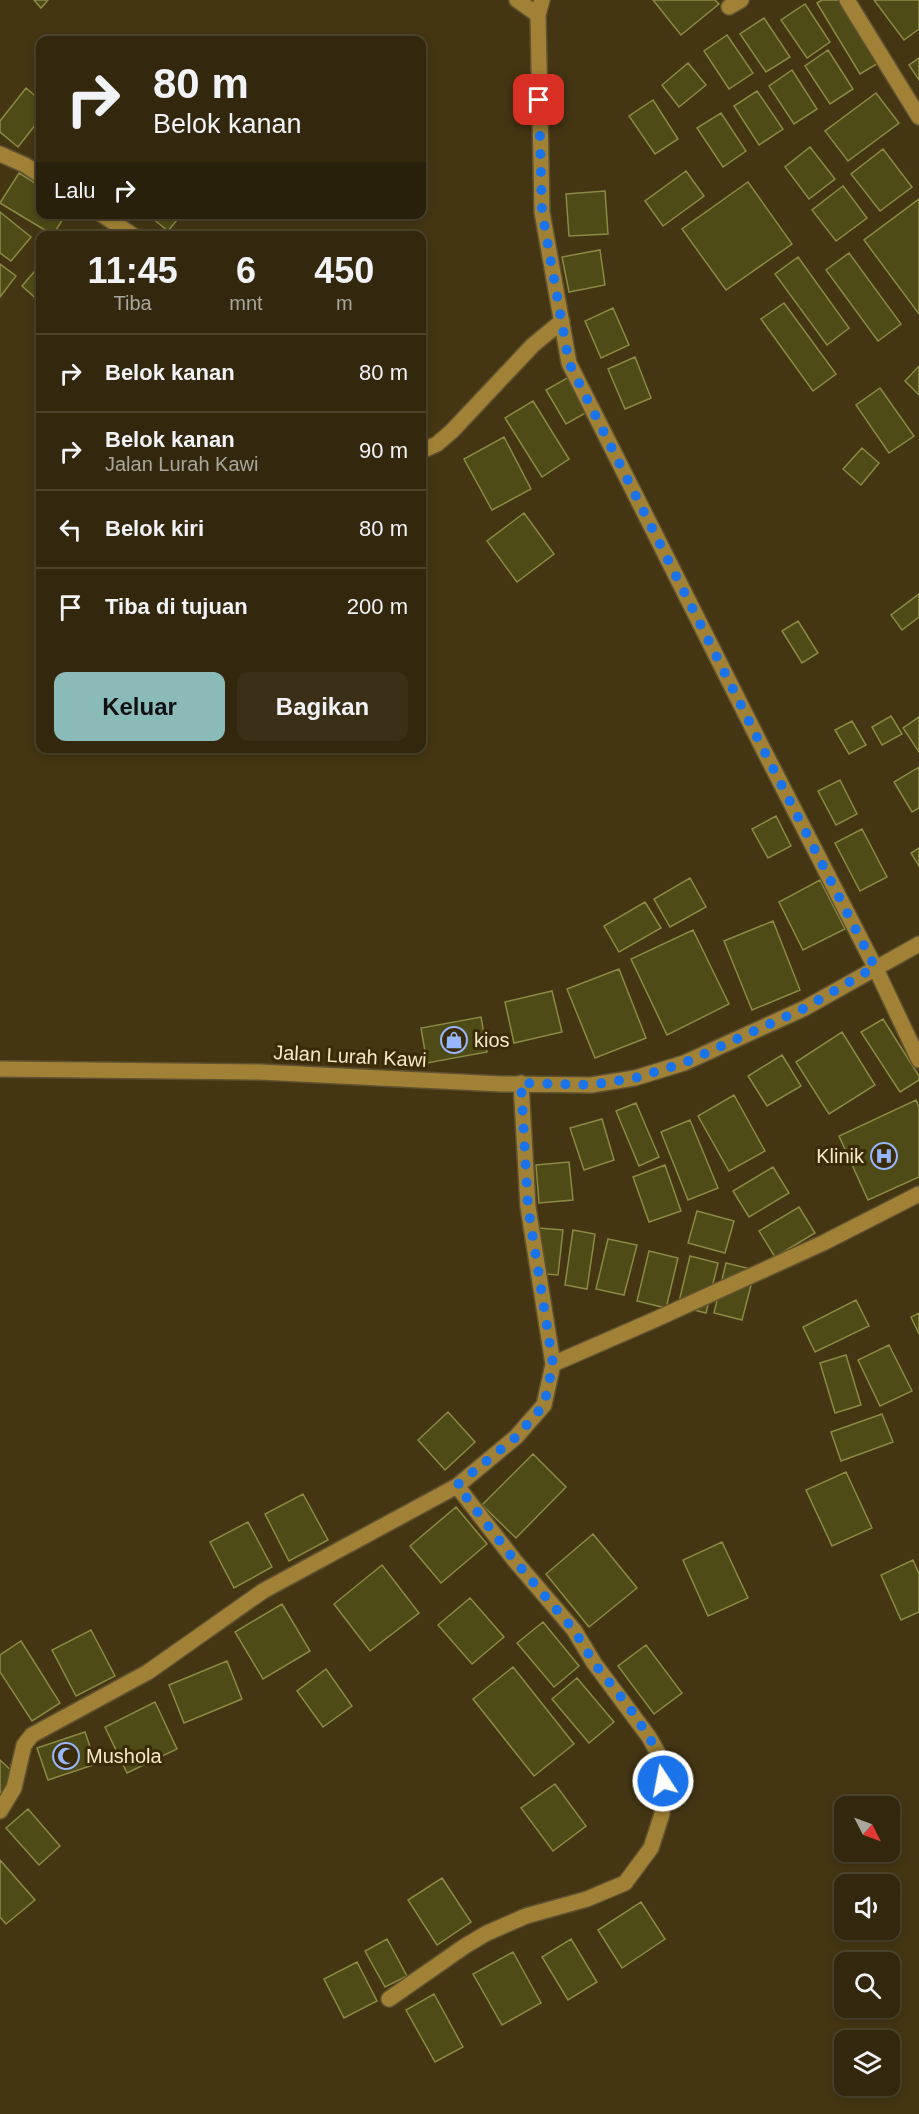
<!DOCTYPE html>
<html lang="id">
<style>
body{margin:0;font-family:Arial,sans-serif;background:#3b3017;color:#f1f3f6;height:100vh;display:flex;flex-direction:column;font-size:22px;white-space:nowrap}
*{box-sizing:border-box;margin:0}
p{font-size:20px;color:#a9a69e}
.icon{flex:none;width:33px;height:33px;fill:none;stroke:currentColor;stroke-width:2;stroke-linecap:round;stroke-linejoin:round}
.map{position:relative;flex:1;overflow:hidden}
.drawer{position:absolute;left:36px;top:231px;width:390px;height:522px;display:flex;flex-direction:column;background:#33280e;border-radius:12px;box-shadow:0 3px 9px #0003,0 0 0 2px #4e442e}
.drawer>*{flex:none}
.top-card{position:absolute;left:36px;top:36px;width:390px;height:183px;border-radius:12px;box-shadow:0 3px 9px #0003,0 0 0 2px #4e442e;background:#33280e;color:#f1f3f6;overflow:hidden}
.needle{width:39px;rotate:132deg}
.buttons{position:absolute;left:834px;top:1796px;display:grid;gap:12px}
.buttons a{display:grid;place-items:center;width:66px;height:66px;border-radius:12px;background:#33280e;box-shadow:0 3px 9px #0003,0 0 0 2px #4e442e;font-size:30px}
.pin{position:absolute;display:grid;place-items:center;width:51px;height:51px;color:#fff;margin:-26px;border-radius:12px;box-shadow:0 3px 9px #0006}
.me{position:absolute;width:66px;margin:-33px;rotate:349deg;stroke-linejoin:round;filter:drop-shadow(0 0 4px #0008)}
.turn{display:flex;align-items:center;gap:21px;height:126px;padding:0 18px;font-size:27px}
.turn .icon{width:78px;height:78px;stroke-width:2.5}
.turn b{display:block;font-size:42px;line-height:51px}
.then{display:flex;align-items:center;height:57px;padding:0 18px;background:#0003;gap:12px;font-size:22px}
.eta{display:flex;justify-content:space-evenly;align-items:center;height:102px;text-align:center}
.eta b{font-size:36px;font-weight:700;line-height:42px}
.cta{display:flex;gap:12px;margin-top:auto;padding:12px 18px}
.cta a{flex:1;height:69px;border-radius:12px;background:#8bbbb9;color:#111;font-size:24px;font-weight:700;line-height:69px;text-align:center}
.cta a+a{background:#3b3017;color:#f1f3f6}
ul{padding:0;list-style:none}
li{display:flex;align-items:center;gap:18px;height:78px;padding:0 18px;border-top:2px solid #4e442e}
li div{flex:1}
li b{display:block;font-size:22px}
li em{font-style:normal}
.map>svg:first-child{display:block}
</style>
<div class="map">
<svg width="919" height="2114" viewBox="0 0 919 2114">
<rect width="100%" height="100%" fill="#443613"/>
<path fill="#4e4b16" stroke="#8c8945" stroke-width="1.5" d="M34,0H48L41,8Z
M653,0H715L719,4L681,35Z
M822,0H842L880,62L860,74L817,3Z
M874,0H919V29L904,40Z
M805,4L830,42L807,58L781,20Z
M764,18L790,57L766,72L740,34Z
M727,35L753,73L729,89L704,51Z
M828,50L853,89L830,104L805,66Z
M919,58V80L909,65Z
M688,63L706,85L679,107L662,85Z
M792,70L817,109L794,124L769,86Z
M26,88L40,100V119L18,147L0,132V121Z
M757,91L783,129L759,145L734,106Z
M876,93L899,123L848,161L825,131Z
M653,100L678,139L655,154L629,116Z
M721,113L746,151L723,167L697,128Z
M810,147L835,179L809,199L785,167Z
M883,149L912,187L880,211L851,174Z
M686,171L704,196L663,226L645,201Z
M19,173L40,186V214H66L53,235L0,203Z
M748,182L792,244L726,290L682,229Z
M843,186L867,218L836,241L812,210Z
M605,191L608,234L569,236L566,194Z
M919,199V314L864,240Z
M0,212L31,237L11,261L0,253Z
M147,214H182L168,231Z
M600,250L605,285L569,292L562,257Z
M849,253L901,324L878,341L826,270Z
M798,257L849,328L827,345L775,274Z
M0,264L16,276L0,297Z
M40,265V302L22,286Z
M784,303L836,374L813,391L761,319Z
M613,308L629,345L601,358L585,321Z
M635,357L651,398L625,409L608,369Z
M919,366V395L905,381Z
M569,377L589,411L566,424L546,390Z
M880,388L914,436L889,453L856,405Z
M533,401L569,459L542,477L505,418Z
M504,437L531,489L492,510L464,459Z
M862,448L879,463L861,485L843,469Z
M524,513L554,554L517,582L487,541Z
M919,594V617L902,630L891,615Z
M798,621L818,653L802,663L782,631Z
M891,716L902,734L882,745L872,727Z
M919,717V752L903,728Z
M852,721L866,745L849,754L835,730Z
M919,767V808L912,812L894,782Z
M840,780L857,814L836,825L818,791Z
M776,816L791,846L768,858L752,829Z
M862,829L887,877L860,891L835,843Z
M919,848V866L911,853Z
M690,878L706,907L670,927L654,899Z
M820,880L845,929L803,950L779,902Z
M645,902L661,928L619,952L604,926Z
M773,921L800,990L752,1010L724,941Z
M693,930L729,1004L667,1035L631,959Z
M619,969L646,1038L595,1058L567,989Z
M552,991L562,1032L514,1043L505,1002Z
M481,1017L487,1052L427,1063L421,1028Z
M883,1019L919,1076V1080L900,1092L861,1032Z
M842,1032L875,1085L829,1114L796,1062Z
M782,1055L801,1086L767,1106L748,1076Z
M734,1095L765,1151L729,1171L698,1116Z
M916,1100L919,1107V1177L868,1200L839,1136Z
M636,1103L659,1157L639,1166L616,1111Z
M602,1119L614,1160L584,1170L570,1128Z
M690,1120L718,1188L688,1200L661,1132Z
M569,1162L573,1200L539,1203L536,1165Z
M665,1165L681,1211L649,1222L633,1177Z
M773,1167L789,1193L749,1217L733,1191Z
M799,1207L815,1233L775,1257L759,1231Z
M697,1211L734,1221L725,1253L688,1243Z
M538,1228L563,1230L558,1275L534,1273Z
M573,1230L595,1234L587,1289L565,1285Z
M608,1239L637,1245L624,1295L596,1289Z
M649,1251L678,1258L666,1308L637,1301Z
M690,1256L718,1263L706,1313L678,1306Z
M726,1263L755,1270L742,1320L714,1313Z
M856,1300L869,1326L815,1352L803,1327Z
M919,1313V1334L911,1317Z
M889,1345L912,1391L880,1406L858,1360Z
M846,1355L861,1405L835,1413L820,1363Z
M448,1412L475,1442L445,1470L418,1440Z
M882,1414L893,1442L841,1461L831,1432Z
M533,1454L566,1487L516,1538L482,1505Z
M846,1472L872,1528L832,1546L806,1490Z
M303,1494L328,1540L289,1561L265,1514Z
M456,1507L487,1544L441,1583L410,1546Z
M248,1522L272,1567L234,1588L210,1542Z
M593,1534L637,1588L589,1627L546,1574Z
M722,1542L748,1598L708,1616L683,1560Z
M913,1560L919,1574V1612L901,1620L881,1575Z
M382,1565L419,1613L370,1651L334,1604Z
M470,1598L504,1637L472,1664L438,1625Z
M282,1604L310,1651L263,1679L235,1632Z
M543,1622L579,1666L554,1687L517,1643Z
M91,1630L115,1676L76,1696L52,1650Z
M21,1641L60,1703L32,1721L0,1672V1655Z
M646,1645L682,1693L654,1714L618,1666Z
M227,1661L242,1699L184,1723L169,1685Z
M513,1667L574,1744L534,1776L473,1699Z
M326,1669L352,1706L323,1727L297,1691Z
M577,1678L614,1722L589,1743L552,1699Z
M155,1702L177,1749L127,1773L105,1727Z
M85,1732L96,1764L48,1780L37,1748Z
M0,1760L17,1776L0,1794Z
M555,1784L586,1826L553,1851L521,1808Z
M28,1809L60,1846L39,1865L6,1828Z
M0,1860L35,1900L6,1924L0,1917Z
M442,1878L471,1922L437,1945L408,1900Z
M641,1902L665,1939L622,1968L598,1930Z
M387,1939L407,1976L385,1987L365,1951Z
M571,1939L597,1982L568,2000L542,1957Z
M513,1952L541,2003L502,2025L473,1974Z
M357,1962L377,2001L344,2018L324,1979Z
M434,1994L463,2047L435,2062L406,2010Z"/>
<g fill="none" stroke-linecap="round" stroke-linejoin="round">
<defs>
<path id="minor" d="M517,0L538,15
M542,0L538,15L542,212L569,363L760,743L875,967L919,1060
M847,0L919,117
M729,7L741,0
M0,154L25,165L40,175
M101,214L134,236
M422,449H426L437,444L452,431L533,345L562,321
M0,1069L260,1072L501,1084L591,1085L635,1078L684,1063L805,1008L919,944
M553,1364L654,1320L823,1243L919,1194
M0,1811L14,1788L24,1745L32,1735L148,1672L263,1591L457,1486L516,1437L544,1405L553,1364L528,1207L521,1083
M389,1999L465,1946L487,1933L526,1916L587,1899L625,1883L651,1848L662,1814L664,1764L649,1737L594,1663L574,1630L515,1561L457,1486"/>
</defs>
<use href="#minor" stroke="#605230" stroke-width="18"/>
<use href="#minor" stroke="#a18135" stroke-width="15"/>
</g>
<g fill="none" stroke-linecap="round" stroke-linejoin="round">
<path stroke="#1a73e8" stroke-width="10" stroke-dasharray="0 18" d="M539,100L542,212L569,363L760,743L875,967L805,1008L684,1063L635,1078L591,1085L521,1083L528,1207L553,1364L544,1405L516,1437L457,1485L515,1561L574,1630L594,1663L629,1707L649,1737L664,1764L663,1781"/>
</g>
<defs>
<symbol id="shop-ring" viewBox="-11 -11 22 22"><circle r="9.5" fill="#3a2c08" stroke="#98b6fd" stroke-width="1.5"/><path d="M-5-2.5h2.3a2.7 3.5 0 0 1 5.4 0H5L5.5 6h-11ZM-1.5-2.5h3a1.5 2.3 0 0 0-3 0Z" fill="#98b6fd"/></symbol>
<symbol id="hospital-ring" viewBox="-11 -11 22 22"><circle r="9.5" fill="#3a2c08" stroke="#98b6fd" stroke-width="1.5"/><path d="M-5-5h3v3.5h4V-5h3V5h-3V1.5h-4V5h-3Z" fill="#98b6fd"/></symbol>
<symbol id="mosque-ring" viewBox="-11 -11 22 22"><circle r="9.5" fill="#3a2c08" stroke="#98b6fd" stroke-width="1.5"/><path d="M3.5-4.9A6 6 0 1 0 3.5 4.9A5 5 0 1 1 3.5-4.9Z" fill="#98b6fd"/></symbol>
</defs>
<g fill-rule="evenodd">
<use href="#shop-ring" x="439" y="1025" width="30" height="30"/>
<use href="#hospital-ring" x="869" y="1141" width="30" height="30"/>
<use href="#mosque-ring" x="51" y="1741" width="30" height="30"/>
</g>
<g text-anchor="middle" dominant-baseline="central" stroke-width="6" stroke-linejoin="round" paint-order="stroke">
<g font-size="20" fill="#f6e8c8" stroke="#3a2c08" text-anchor="start">
<text x="474" y="1040">kios</text>
<text x="864" y="1156" text-anchor="end">Klinik</text>
<text x="86" y="1756">Mushola</text>
</g>
<g font-size="20" fill="#f6e8c8" stroke="#3a2c08">
<text transform="translate(350 1056) rotate(3)">Jalan Lurah Kawi</text>
</g>
</g>
</svg>
<div class="buttons">
<a><svg class="needle" viewBox="-14 -14 28 28"><path d="M0-13l5 13h-10z" fill="#e53935"/><path d="M0 13l5-13h-10z" fill="#a9a69e"/></svg></a>
<a><svg class="icon" aria-label="sound" viewBox="0 0 24 24"><path d="M4 9h4l5-4v14l-5-4H4zM17 9q2 3 0 6"/></svg></a>
<a><svg class="icon" aria-label="search" viewBox="0 0 24 24"><circle cx="10" cy="10" r="6"/><path d="M15 15l6 6"/></svg></a>
<a><svg class="icon" aria-label="layers" viewBox="0 0 24 24"><path d="M12 4l9 5-9 5-9-5zM3 14l9 5 9-5"/></svg></a>
</div>
<div class="pin" style="left:539px;top:100px;background:#d93025"><svg class="icon" aria-label="arrive" viewBox="0 0 24 24"><path d="M6 21V4h12l-3 4 3 4H6"/></svg></div>
<svg class="me" style="left:663px;top:1781px" viewBox="-20 -20 40 40"><circle r="17" fill="#1a73e8" stroke="#fff" stroke-width="3"/><path d="M0-11L8 9 0 5-8 9z" fill="#fff"/></svg>
<div class="top-card">
<div class="turn"><svg class="icon" aria-label="right" viewBox="0 0 24 24"><path d="M7 20v-9h11M14 6l5 5-5 5"/></svg><div><b>80 m</b>Belok kanan</div></div>
<div class="then">Lalu<svg class="icon" aria-label="right" viewBox="0 0 24 24"><path d="M7 20v-9h11M14 6l5 5-5 5"/></svg></div>
</div>
<section class="drawer">
<div class="eta">
<div><b>11:45</b><p>Tiba</p></div>
<div><b>6</b><p>mnt</p></div>
<div><b>450</b><p>m</p></div>
</div>
<ul>
<li><svg class="icon" aria-label="right" viewBox="0 0 24 24"><path d="M7 20v-9h11M14 6l5 5-5 5"/></svg><div><b>Belok kanan</b></div><em>80 m</em></li>
<li><svg class="icon" aria-label="right" viewBox="0 0 24 24"><path d="M7 20v-9h11M14 6l5 5-5 5"/></svg><div><b>Belok kanan</b><p>Jalan Lurah Kawi</p></div><em>90 m</em></li>
<li><svg class="icon" aria-label="left" viewBox="0 0 24 24"><path d="M17 20v-9H6M10 6l-5 5 5 5"/></svg><div><b>Belok kiri</b></div><em>80 m</em></li>
<li><svg class="icon" aria-label="arrive" viewBox="0 0 24 24"><path d="M6 21V4h12l-3 4 3 4H6"/></svg><div><b>Tiba di tujuan</b></div><em>200 m</em></li>
</ul>
<div class="cta"><a>Keluar</a><a>Bagikan</a></div>
</section>
</div>
